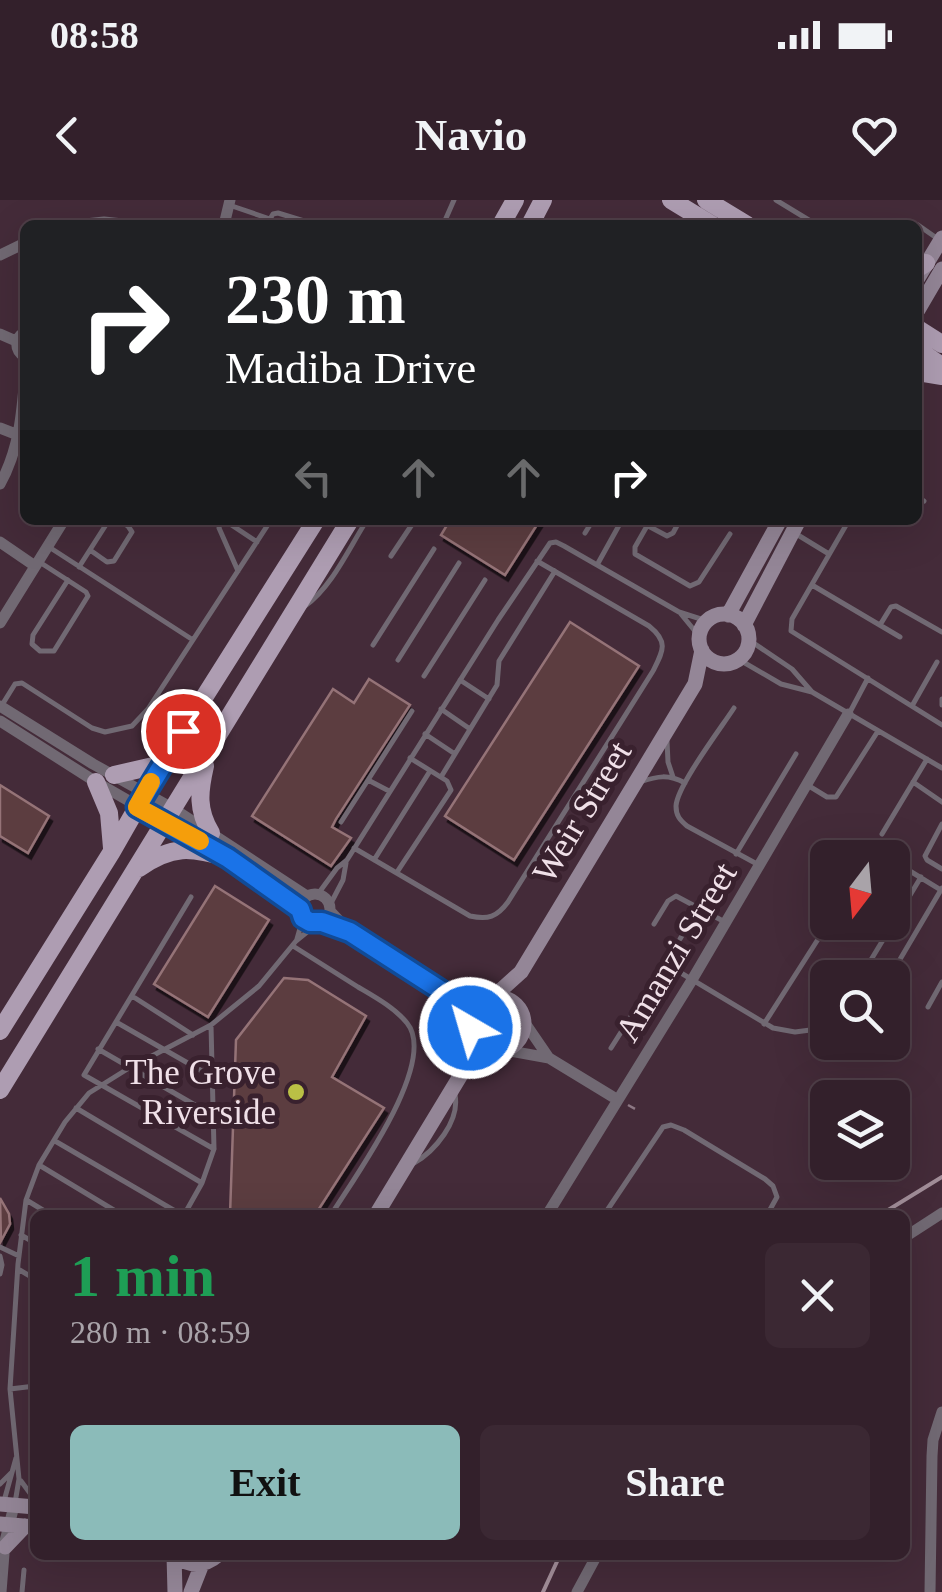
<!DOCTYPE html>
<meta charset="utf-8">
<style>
body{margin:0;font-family:Georgia,serif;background:#3b2833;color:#f1f3f6;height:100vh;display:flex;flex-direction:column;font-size:38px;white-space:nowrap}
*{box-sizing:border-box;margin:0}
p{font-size:32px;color:#a9a3a9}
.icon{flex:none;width:55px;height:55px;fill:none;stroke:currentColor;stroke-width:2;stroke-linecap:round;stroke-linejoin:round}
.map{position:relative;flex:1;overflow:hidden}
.side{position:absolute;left:30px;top:1010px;width:880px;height:350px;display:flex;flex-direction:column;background:#33202b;border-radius:15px;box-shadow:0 10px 40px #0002,0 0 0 2px #4e3e47}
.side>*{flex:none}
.top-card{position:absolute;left:20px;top:20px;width:902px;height:305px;border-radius:15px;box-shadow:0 10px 40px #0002,0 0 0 2px #4e3e47;background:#202124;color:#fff;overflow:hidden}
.needle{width:65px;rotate:196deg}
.buttons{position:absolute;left:810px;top:640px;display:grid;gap:20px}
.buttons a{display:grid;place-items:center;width:100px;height:100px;border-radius:15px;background:#33202b;box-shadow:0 10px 40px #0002,0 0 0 2px #4e3e47;font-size:50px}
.pin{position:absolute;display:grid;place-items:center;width:85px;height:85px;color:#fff;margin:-42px;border:5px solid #fff;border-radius:50%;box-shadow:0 2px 10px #0007}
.me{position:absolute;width:110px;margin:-55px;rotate:322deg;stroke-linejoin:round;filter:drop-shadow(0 0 8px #0008)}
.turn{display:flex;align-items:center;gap:35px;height:210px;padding:0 40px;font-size:45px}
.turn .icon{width:130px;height:130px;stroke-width:2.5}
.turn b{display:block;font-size:70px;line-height:85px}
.lanes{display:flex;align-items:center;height:95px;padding:0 40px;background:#0003;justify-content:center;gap:50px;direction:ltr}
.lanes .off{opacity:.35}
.round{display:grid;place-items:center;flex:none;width:105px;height:105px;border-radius:15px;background:#3b2833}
.headline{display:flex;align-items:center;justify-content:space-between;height:170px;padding:0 40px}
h1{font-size:60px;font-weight:800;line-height:75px;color:#1e9e55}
.primary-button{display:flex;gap:20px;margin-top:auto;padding:20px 40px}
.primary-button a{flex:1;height:115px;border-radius:15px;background:#8bbbb9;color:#111;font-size:40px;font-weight:800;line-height:115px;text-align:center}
.primary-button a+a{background:#3b2833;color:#f1f3f6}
.status{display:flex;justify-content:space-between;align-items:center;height:70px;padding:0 50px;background:#33202b;direction:ltr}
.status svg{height:28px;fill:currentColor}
header{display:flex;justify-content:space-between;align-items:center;height:130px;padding:0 40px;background:#33202b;font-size:45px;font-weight:800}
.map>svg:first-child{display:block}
</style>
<div class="status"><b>08:58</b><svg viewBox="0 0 49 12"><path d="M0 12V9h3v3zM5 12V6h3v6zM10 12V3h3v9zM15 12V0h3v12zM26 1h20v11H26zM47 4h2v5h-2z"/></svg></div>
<header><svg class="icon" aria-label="back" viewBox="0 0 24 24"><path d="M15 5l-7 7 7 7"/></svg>Navio<svg class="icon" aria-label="heart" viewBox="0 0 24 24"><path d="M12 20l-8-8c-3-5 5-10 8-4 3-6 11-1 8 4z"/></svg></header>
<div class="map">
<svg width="942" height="1392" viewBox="0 0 942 1392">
<defs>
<filter id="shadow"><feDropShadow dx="3" dy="5.5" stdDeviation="0" flood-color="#0009"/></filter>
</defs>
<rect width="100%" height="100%" fill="#442b39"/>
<path fill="#5b3d41" stroke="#957377" stroke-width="2.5" filter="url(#shadow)" d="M450,320H540L505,375L441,335Z
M570,422L639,466L514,660L445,616Z
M369,479L410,505L336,619L332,627L351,638L331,666L252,616L333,489L354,503Z
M0,585L49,616L28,653L0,636Z
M215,686L269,720L208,817L154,784Z
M284,778L308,780L366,816L332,877L384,908L315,1015H230L236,840Z
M0,998L9,1014L10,1024L1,1041Z"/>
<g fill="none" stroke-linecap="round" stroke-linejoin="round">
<path stroke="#8d7884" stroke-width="2.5" stroke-dasharray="8 8" stroke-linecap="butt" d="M628,905L637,910"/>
<path stroke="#716973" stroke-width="5" d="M776,0L817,25
M232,6L270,19L273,14L278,13L317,25
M443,25L454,0
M902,25L908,22L917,25
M918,25L938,39
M918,297L924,301
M637,320L667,336L673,333L680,320
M849,320L792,419L791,431L942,525
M647,326L635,347V354L690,386L699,382L730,334
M793,332L829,354
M585,333L593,320
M49,347L193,440
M90,350L107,362L114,361L132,332L128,326L118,320
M391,356L415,320
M41,363L86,392L88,396L54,451H40L32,444L33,435L68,380
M597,365L622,320
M79,367L109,320
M238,371L219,328L220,323L227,322L257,342
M812,385L900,437
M305,406C332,387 349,348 367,320
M681,414L699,436
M880,425L891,407L896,406L942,432
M749,440L792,469L812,492
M373,445L434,349
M738,459L781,484L812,492L942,568
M398,460L459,363
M424,476L485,380
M460,480L489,499
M942,499V505
M2,505L15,484L22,483L92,528L105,532L132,526L148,509L271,320
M912,506L937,462
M734,508C721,528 677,586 676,606C676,616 680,620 687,626L757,664
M441,509L470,529
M850,512L868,478
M425,534L455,554
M667,541L668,562L673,577
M441,577L497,485L499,461L555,371
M368,580L412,511
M640,582C658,576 668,574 685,583
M913,582L942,602
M809,586L827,597H836L878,531
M341,622L368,580L389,591
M942,624L925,656L927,660L942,669
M882,634L927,559
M354,648L470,716C488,720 497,717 508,702L653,471C663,451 669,442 649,426L537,361
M736,654L796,554
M871,658L878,655L887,658
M374,660L430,571
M892,660L941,690
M397,672L451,590L447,581L410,558
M318,694L337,668L347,660L498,420L550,343L556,342L564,346L679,412L707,421
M191,697L84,875L214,949
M330,705L343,680L346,663
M654,724L668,701L676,696L723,721
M297,739L303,718
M680,739L699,707
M293,746C315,760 336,773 358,787C375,797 395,808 407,823C439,862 354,978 331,1015
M860,778L921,677
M889,778L942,688
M132,796L193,835
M928,807L942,782
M116,822L214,878
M764,824L829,722
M611,848L663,766L671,767L773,828L795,832L818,829L828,824
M98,849L214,916
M76,908L202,983
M55,941L182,1015
M414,963C435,951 460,921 455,895
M39,965L122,1015
M28,1001L51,1015
M184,1015L202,983L214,949L211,825
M604,1015L663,927L671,925L684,930L765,979L773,986L777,997L767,1015
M21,1035L35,1043
M0,1047L19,1056
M0,1056L2,1065L0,1074
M18,1069L35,1079
M10,1189L35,1186
M21,1281L35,1300
M0,1284L12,1272
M4,1301L16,1258
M15,1303L19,1279L10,1189L18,1064L26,1000L39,965L65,922L89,893L129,868L211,825L259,786L296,741L317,724
M22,1392L24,1370"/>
<path stroke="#716973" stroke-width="11" d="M76,25L104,22L132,25
M224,25L230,0
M0,55L25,43
M25,132C14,138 14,150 25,157
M0,134L16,141
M0,228L18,235
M0,284C19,250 22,214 25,175
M0,342L35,366
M0,423L64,320
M0,506L93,564L174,609L307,696
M0,521L96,582L228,658L300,709
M300 709a15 15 0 1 1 30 0a15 15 0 1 1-30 0Z
M330,711L350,732L449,795L470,820
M449,795L484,801
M523,820L549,858
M505,850L549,858L618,900
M547,1015L692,780L848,514
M905,1037L942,1013
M1,1392L5,1341L14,1306
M577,1392L597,1355
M930,1392L932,1256L933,1240L942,1212"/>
<path stroke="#948697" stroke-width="15" d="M918,78L942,38
M918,110L942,69
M699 439a25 25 0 1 1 50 0a25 25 0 1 1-50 0Z
M728,415L780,320
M744,425L799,320
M470 824a27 27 0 1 1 54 0a27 27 0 1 1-54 0Z
M492,798L521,772L695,484L702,450
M376,1015L462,873L473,836
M0,1304L35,1307
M0,1324L35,1327
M5,1347L25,1326
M174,1355L175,1392
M175,1355C189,1367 204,1367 218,1355
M191,1392L202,1364"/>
<path stroke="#ae9db2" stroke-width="18" d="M671,0L712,25
M706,0L747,25
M501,25L515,0
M530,25L543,0
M918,68L926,63
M918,129L942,144
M918,150L942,166
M918,172L942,176
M205,566C199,592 197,610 211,633
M114,575L162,564
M96,582L109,613L112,648
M139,668C172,645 191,647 228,658
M0,831L111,653L162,564L316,320
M0,890L350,320"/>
<path stroke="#a28e99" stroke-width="4" d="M880,1015L942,977
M543,1392L560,1355"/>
</g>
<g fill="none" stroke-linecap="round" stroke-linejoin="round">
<defs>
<path id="route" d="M183,531L137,607L228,658L300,709L303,718L310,722H322L350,732L448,795L470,820V828"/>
</defs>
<use href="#route" stroke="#114b97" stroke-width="25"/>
<use href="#route" stroke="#1a73e8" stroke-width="18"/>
<path stroke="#f59e0b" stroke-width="18" d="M151,582L137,607L200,641"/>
</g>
<circle fill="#bac045" stroke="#39212e" stroke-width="4" cx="296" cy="892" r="10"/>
<g text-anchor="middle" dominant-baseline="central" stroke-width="10" stroke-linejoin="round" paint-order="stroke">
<g font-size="35" fill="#f0e0e8" stroke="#39212e">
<text transform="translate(582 612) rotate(-59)">Weir Street</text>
<text transform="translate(676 752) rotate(-59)">Amanzi Street</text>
</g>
<g font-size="35" fill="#f0e0e8" stroke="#39212e" text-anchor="end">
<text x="276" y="872">The Grove<tspan x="276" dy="40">Riverside</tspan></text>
</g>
</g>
</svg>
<div class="buttons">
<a><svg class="needle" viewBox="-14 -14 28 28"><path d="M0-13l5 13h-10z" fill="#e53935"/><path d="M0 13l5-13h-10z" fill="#a9a3a9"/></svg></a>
<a><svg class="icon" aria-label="search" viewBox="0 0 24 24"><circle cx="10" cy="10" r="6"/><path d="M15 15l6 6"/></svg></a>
<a><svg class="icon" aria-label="layers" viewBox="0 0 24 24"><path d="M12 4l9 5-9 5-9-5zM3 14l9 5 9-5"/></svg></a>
</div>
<div class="pin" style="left:183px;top:531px;background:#d93025"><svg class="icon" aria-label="arrive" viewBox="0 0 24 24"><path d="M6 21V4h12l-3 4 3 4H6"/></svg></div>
<svg class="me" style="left:470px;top:828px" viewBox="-20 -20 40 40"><circle r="17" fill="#1a73e8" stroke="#fff" stroke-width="3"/><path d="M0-11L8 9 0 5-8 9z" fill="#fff"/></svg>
<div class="top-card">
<div class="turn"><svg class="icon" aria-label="right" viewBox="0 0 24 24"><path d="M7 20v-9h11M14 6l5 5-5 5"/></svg><div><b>230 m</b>Madiba Drive</div></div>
<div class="lanes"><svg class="icon off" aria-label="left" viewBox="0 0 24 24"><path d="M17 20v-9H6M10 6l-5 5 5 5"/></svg><svg class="icon off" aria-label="ahead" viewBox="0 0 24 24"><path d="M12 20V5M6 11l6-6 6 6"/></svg><svg class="icon off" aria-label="ahead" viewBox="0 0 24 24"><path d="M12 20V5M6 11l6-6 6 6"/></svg><svg class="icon" aria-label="right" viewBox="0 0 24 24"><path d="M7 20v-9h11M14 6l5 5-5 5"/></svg></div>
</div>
<section class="side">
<div class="headline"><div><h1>1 min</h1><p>280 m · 08:59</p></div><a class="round"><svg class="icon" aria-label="close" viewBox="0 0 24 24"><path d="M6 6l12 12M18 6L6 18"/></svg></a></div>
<div class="primary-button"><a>Exit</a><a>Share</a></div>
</section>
</div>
